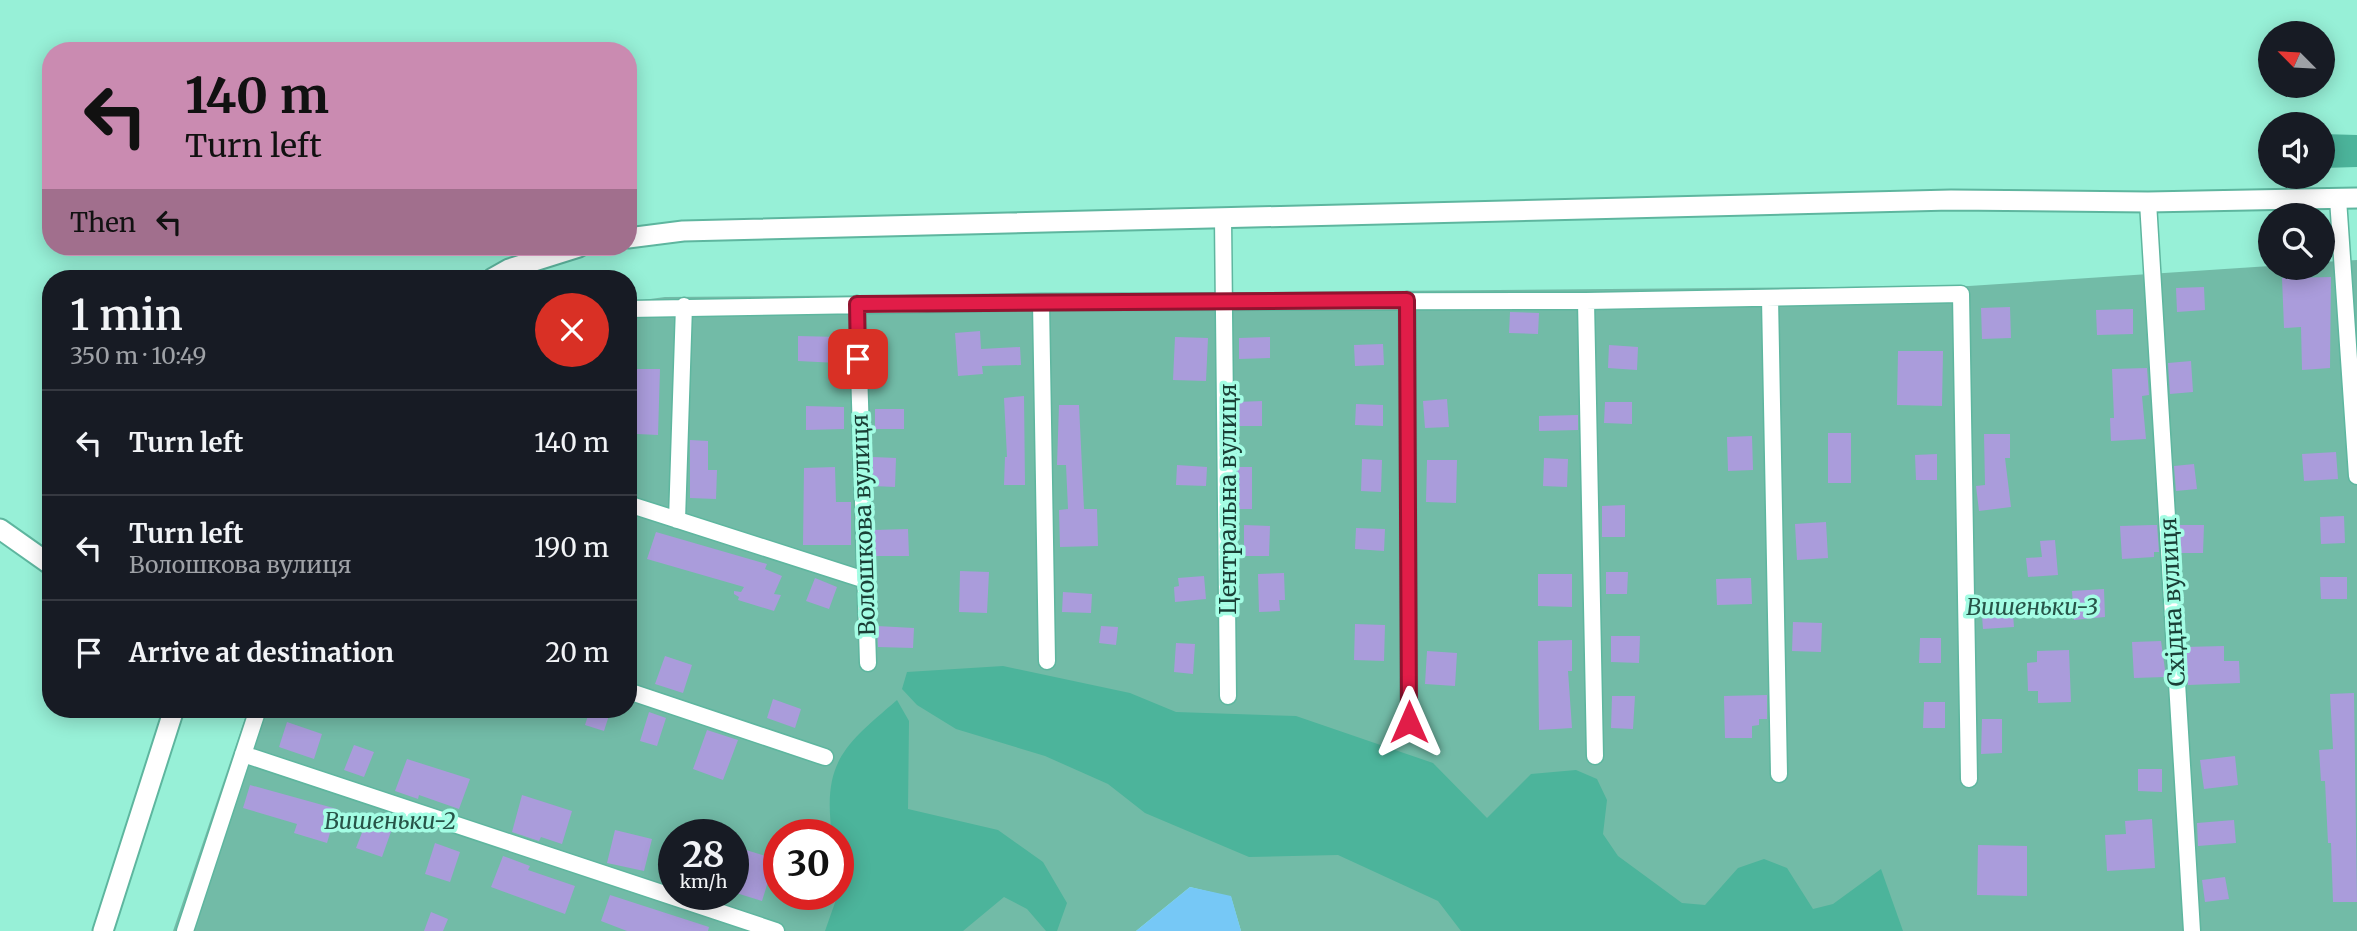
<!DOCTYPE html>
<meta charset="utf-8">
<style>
body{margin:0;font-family:Merriweather,serif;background:#20242c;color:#f1f3f6;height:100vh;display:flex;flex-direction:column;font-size:26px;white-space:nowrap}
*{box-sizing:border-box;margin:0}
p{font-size:23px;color:#9ea1a6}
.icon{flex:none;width:38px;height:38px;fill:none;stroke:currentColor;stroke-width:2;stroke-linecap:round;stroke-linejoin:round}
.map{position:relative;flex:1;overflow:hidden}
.panel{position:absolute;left:42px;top:270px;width:595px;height:448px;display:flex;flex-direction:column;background:#171b24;border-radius:28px;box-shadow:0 4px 18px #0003}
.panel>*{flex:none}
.guide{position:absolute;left:42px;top:42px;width:595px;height:214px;border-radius:28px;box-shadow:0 4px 18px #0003;background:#ca8bb1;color:#111;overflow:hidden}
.needle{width:46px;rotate:294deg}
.tools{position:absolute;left:2258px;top:21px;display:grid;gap:14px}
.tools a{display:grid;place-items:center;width:77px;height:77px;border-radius:50%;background:#171b24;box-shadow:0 4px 18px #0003;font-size:35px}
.speed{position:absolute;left:658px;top:819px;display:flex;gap:14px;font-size:35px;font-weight:700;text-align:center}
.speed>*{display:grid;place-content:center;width:91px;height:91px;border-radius:50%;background:#171b24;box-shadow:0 4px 18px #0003;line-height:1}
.speed small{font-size:18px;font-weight:400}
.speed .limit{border:10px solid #d22;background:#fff;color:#111}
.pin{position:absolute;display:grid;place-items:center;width:60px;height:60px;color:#fff;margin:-30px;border-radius:14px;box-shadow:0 4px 10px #0006}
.me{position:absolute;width:77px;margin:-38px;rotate:0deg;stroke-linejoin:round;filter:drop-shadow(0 0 5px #0008)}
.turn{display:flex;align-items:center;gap:24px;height:147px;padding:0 28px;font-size:32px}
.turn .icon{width:91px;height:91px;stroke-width:2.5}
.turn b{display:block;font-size:49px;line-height:60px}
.then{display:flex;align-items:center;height:66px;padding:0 28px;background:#0003;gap:14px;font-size:26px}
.round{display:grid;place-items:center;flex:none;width:74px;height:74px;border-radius:37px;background:#20242c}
.headline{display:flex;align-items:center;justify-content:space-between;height:119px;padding:0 28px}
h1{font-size:42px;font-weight:600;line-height:52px}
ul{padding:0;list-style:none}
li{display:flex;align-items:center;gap:21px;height:105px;padding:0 28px;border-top:2px solid #363941}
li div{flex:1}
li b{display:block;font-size:26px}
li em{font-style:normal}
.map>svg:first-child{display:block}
</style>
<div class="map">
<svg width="2357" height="931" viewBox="0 0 2357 931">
<rect width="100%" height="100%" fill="#97f0d7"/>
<path fill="#72bba7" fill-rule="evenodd" d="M2357,260V931H1241L1231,897L1190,887L1136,931H173L248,709H628V302L665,297L1969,286L2270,266L2322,268V262ZM674,835H733V894H674ZM779,835H838V894H779Z"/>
<path fill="#4cb49b" d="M2322,134L2357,135V167L2322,168Z
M1003,666L1130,693L1176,712L1296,716L1433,763L1487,818L1531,774L1576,770L1597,779L1607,800L1603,834L1618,856L1682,903L1705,905L1738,868L1764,859L1787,868L1813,909L1833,904L1881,869L1903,931H1461L1438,901L1338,855L1249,857L1145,813L1108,784L1045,756L956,729L917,705L902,689L907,672Z
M897,700L909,721L908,809L998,830L1043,862L1067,903L1057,931H1046L1027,909L1004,897L963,931H825L838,894V835H832C822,761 845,745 897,700Z"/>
<path fill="#76c8f6" d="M1190,887L1231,896L1241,931H1136Z"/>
<path fill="#aa9cdb" d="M2331,277L2330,368L2302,370L2301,327L2284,328L2282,278Z
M2204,287L2205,310L2177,312L2176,288Z
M2010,307L2011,338L1982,339L1981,308Z
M2133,309V334L2097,335L2096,310Z
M1510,312L1539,313L1538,334L1509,333Z
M980,331L981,349L1020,347L1021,365L982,366L983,374L958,376L955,333Z
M798,336L839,337L838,363L798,361Z
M1175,337L1208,338L1206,381L1173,380Z
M1270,337V358L1239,359V338Z
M1383,344L1384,365L1355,366L1354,345Z
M1609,345L1638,347L1637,370L1608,368Z
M1898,351H1943L1942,406L1897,405Z
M2191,361L2193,392L2170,394L2168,363Z
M2147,368L2149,395L2142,396L2146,439L2111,441L2110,418H2114L2112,369Z
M632,369H660L658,435L637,434V388H632Z
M1024,396L1025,485H1004L1005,457H1007L1004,398Z
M1447,399L1449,427L1425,428L1423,401Z
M1262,401V426H1237V402Z
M1605,402H1632V424L1604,423Z
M1356,404L1383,405V426L1355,425Z
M1059,405H1079L1084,509H1097L1098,546L1060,547L1059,510L1068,509L1066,465H1057Z
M806,406L844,407V429L806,430Z
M875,409H904V429H875Z
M1578,415V430L1539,431V416Z
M1828,433H1851V483H1828Z
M1984,434H2010V458H2005L2011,507L1979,511L1976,486L1985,485Z
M1752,436L1753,470L1728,471L1727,437Z
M690,440L708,441V470H717L716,499L690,498Z
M2336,452L2338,479L2304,481L2302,454Z
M1937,454V480H1916L1915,455Z
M873,457L896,458L895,487L873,486Z
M1544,458L1568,459L1567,487L1543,486Z
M1362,459L1382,460L1381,492L1361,491Z
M1427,460H1457L1456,503L1426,502Z
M2194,464L2197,489L2176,491L2174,466Z
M1177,465L1207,467L1206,486L1176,485Z
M835,467L836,502H851V545H803L804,468Z
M1237,467H1252V509H1238Z
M1625,505V537H1602V506Z
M2344,516L2345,543L2321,544L2320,517Z
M1826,522L1828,558L1797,560L1795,524Z
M1244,525L1270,526L1269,556H1244Z
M2152,525H2157L2159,552H2154V557L2122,559L2120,526Z
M2178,525H2204L2203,553H2180Z
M1356,528L1385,529L1384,551L1355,549Z
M908,529L909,556H875L874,530Z
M656,532L767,564L765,569L782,576L774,594L781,595L774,611L738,600L739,597L734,594V591L741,592L744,587L647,559Z
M2055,540L2058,575L2028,577L2026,558L2042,557L2040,541Z
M960,571L989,572L987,613L959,612Z
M1606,572H1628L1627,594H1606Z
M1284,573L1285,600H1279L1280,611L1259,612L1258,574Z
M1538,574H1572V607L1538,606Z
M1204,576L1206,599L1175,602L1174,587L1179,586L1178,578Z
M2320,577H2347V599H2321Z
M815,578L837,587L829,609L806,601Z
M1751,578L1752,604L1717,605L1716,579Z
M2104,589L2105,617L2074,620L2072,591Z
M1063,592L1092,594L1091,613L1062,612Z
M2012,601L2014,627L1983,629L1981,603Z
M1793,622L1822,623L1821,652L1792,651Z
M1355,624L1385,625L1384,661L1354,660Z
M877,626L914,628L913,648L878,647Z
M1101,626L1118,627L1116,645L1099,643Z
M1611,636H1640L1639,663L1611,662Z
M1920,638H1941V663H1919Z
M1572,640V671H1568L1572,728L1539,730L1538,641Z
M2161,641L2166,677L2134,678L2132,642Z
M1176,643L1195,644L1193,674L1174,672Z
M2224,646V661H2239L2240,683L2188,685L2185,647Z
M2069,650L2071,702L2038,703V691H2028L2027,663L2037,662V651Z
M1427,651L1457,653L1455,686L1425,684Z
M665,656L692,665L683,693L655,684Z
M2354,693L2357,902H2333L2331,843H2328L2325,781H2321L2319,750L2333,749L2330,694Z
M1767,695V719H1759V725L1752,726V738H1725L1724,696Z
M1612,696H1635L1633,729L1611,728Z
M773,699L801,709L795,728L767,718Z
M1924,702H1945V728H1923Z
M590,709H611L604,731L585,725Z
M649,712L666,718L657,746L640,741Z
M1982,719H2002V753L1981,754Z
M287,722L322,734L314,759L279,747Z
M707,730L738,740L723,780L693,769Z
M354,745L374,752L364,777L344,770Z
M2235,756L2238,785L2204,789L2200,760Z
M407,759L470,779L459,809L419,795L418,799L395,791Z
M2138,769H2162V792L2138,791Z
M250,785L337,809L327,843L294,833L297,824L243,808Z
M522,795L572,811L562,844L541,837L539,841L512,832Z
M368,817L393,826L382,857L356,848Z
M2152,819L2155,868L2107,871L2105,835L2126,834L2125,821Z
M2234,820L2236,843L2198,846L2197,823Z
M615,830L652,839L644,871L607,863Z
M435,843L460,852L450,882L425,874Z
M1978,845L2027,846V896L1977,895Z
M733,846L775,859L762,901L733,892Z
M503,856L530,866L528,870L575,886L565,914L491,887Z
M2225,877L2229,899L2205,902L2202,880Z
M610,895L709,927L708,931H627L601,921Z
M431,912L448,919L443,931H424Z"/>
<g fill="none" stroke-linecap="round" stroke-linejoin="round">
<defs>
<path id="minor" d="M2338,199L2357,476
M2148,202L2192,931
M1223,218L1228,696
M1770,298L1779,774
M1407,300L1409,722
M1586,301L1595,756
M1041,302L1047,661
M857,304L868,663
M628,309L1041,302L1586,301L1961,294L1969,779
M628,504L865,580
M677,520L684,306
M628,691L825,757
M243,754L776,931
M185,931L258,709"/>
<path id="tertiary" d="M628,238L683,231L1951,200L2148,202L2357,198
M493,278L509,269L579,247
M0,529L51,565
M103,931L174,709"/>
</defs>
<use href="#minor" stroke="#5eb69f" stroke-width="19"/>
<use href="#tertiary" stroke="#5eb69f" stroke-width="23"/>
<use href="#minor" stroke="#fff" stroke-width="16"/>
<use href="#tertiary" stroke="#fff" stroke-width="19"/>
</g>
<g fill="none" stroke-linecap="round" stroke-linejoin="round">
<defs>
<path id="route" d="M858,359L857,304L1407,300L1409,722"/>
</defs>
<use href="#route" stroke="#92132f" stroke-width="18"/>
<use href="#route" stroke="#e11d48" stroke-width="12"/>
</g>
<g text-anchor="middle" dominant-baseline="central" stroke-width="7" stroke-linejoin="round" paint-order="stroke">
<g font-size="23" fill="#1a3f36" stroke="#a4fde4">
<text transform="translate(1227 499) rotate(-90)">Центральна вулиця</text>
<text transform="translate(863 525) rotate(-92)">Волошкова вулиця</text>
<text transform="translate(2172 602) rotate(-93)">Східна вулиця</text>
</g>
<g font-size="23" font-style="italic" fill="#275448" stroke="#a4fde4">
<text x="2032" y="606">Вишеньки-3</text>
<text x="390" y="820">Вишеньки-2</text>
</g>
</g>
</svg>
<div class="tools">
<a><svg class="needle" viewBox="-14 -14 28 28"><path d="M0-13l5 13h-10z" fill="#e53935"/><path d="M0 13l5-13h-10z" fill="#9ea1a6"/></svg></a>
<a><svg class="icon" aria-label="sound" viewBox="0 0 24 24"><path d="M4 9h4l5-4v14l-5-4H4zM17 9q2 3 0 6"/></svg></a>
<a><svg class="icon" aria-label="search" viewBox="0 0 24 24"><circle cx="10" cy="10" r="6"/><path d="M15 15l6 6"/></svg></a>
</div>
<div class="speed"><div>28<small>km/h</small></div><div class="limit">30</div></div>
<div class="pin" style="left:858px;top:359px;background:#d93025"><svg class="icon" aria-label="arrive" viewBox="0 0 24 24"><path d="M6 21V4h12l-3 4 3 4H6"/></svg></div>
<svg class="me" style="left:1409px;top:722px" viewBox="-20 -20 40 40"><path d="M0-17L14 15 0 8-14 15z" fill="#e11d48" stroke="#fff" stroke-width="4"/></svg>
<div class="guide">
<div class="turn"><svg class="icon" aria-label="left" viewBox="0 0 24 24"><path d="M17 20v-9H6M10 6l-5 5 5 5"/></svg><div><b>140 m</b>Turn left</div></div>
<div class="then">Then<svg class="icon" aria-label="left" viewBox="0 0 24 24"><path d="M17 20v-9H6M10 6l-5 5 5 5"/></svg></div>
</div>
<section class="panel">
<div class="headline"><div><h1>1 min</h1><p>350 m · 10:49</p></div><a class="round" style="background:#d93025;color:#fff"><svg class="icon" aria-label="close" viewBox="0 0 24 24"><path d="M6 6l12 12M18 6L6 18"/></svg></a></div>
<ul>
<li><svg class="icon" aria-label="left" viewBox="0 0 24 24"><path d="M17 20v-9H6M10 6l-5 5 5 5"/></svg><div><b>Turn left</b></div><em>140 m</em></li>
<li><svg class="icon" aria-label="left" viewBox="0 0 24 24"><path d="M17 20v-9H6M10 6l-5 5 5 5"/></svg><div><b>Turn left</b><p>Волошкова вулиця</p></div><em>190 m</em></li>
<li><svg class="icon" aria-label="arrive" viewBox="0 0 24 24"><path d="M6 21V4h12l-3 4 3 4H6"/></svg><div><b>Arrive at destination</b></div><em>20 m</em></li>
</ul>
</section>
</div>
